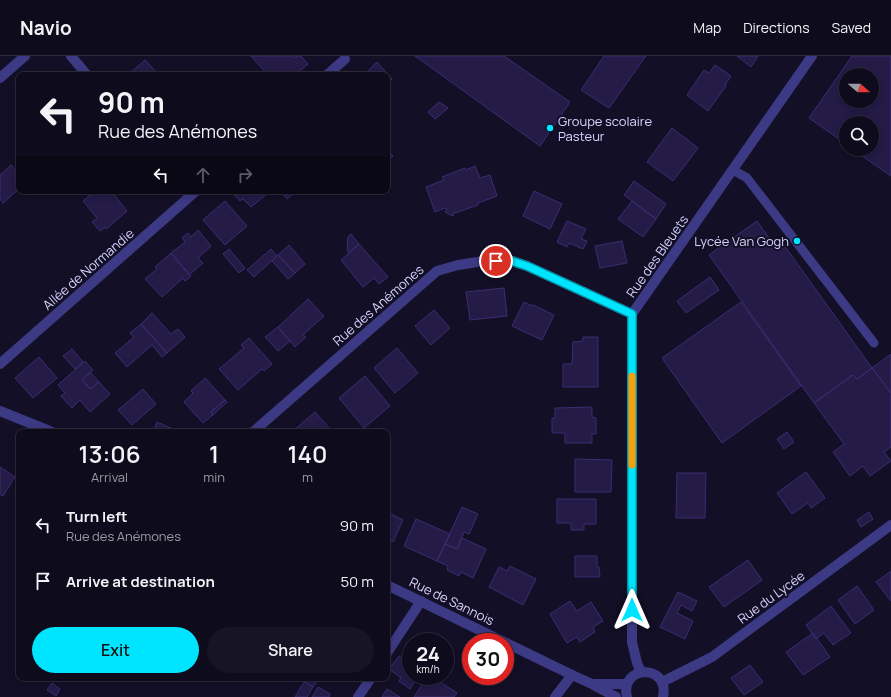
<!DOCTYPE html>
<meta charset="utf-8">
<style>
body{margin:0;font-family:Manrope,sans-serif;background:#171425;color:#f1f3f6;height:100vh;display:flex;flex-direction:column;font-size:15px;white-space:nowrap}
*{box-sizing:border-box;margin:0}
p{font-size:13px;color:#9b9ba3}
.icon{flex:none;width:22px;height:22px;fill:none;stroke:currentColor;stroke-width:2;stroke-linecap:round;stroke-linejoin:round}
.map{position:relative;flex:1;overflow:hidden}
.side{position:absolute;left:16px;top:373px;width:374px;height:252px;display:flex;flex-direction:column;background:#0e0b1c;border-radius:8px;box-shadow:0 2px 10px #0003,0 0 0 1px #2e2b3b}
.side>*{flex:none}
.guide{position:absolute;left:16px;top:16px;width:374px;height:122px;border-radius:8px;box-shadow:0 2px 10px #0003,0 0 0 1px #2e2b3b;background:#0e0b1c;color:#f1f3f6;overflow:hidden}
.needle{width:26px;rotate:110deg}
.controls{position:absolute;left:839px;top:12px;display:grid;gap:8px}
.controls a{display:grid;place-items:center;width:40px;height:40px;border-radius:50%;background:#0e0b1c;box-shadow:0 2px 10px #0003,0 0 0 1px #2e2b3b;font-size:20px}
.speed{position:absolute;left:402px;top:577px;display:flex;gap:8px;font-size:20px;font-weight:700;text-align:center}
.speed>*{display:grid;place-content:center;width:52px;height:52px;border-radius:50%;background:#0e0b1c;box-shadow:0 2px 10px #0003,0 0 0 1px #2e2b3b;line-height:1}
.speed small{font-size:10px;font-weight:400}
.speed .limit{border:6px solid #d22;background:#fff;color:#111}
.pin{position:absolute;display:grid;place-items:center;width:34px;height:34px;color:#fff;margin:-17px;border:2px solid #fff;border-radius:50%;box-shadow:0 1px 4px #0007}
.me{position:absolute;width:44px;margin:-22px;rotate:0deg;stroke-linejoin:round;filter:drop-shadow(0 0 3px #0008)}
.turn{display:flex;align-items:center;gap:14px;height:84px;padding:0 16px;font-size:18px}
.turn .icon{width:52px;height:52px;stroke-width:2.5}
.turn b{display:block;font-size:28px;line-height:34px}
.lanes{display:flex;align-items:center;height:38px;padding:0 16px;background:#0003;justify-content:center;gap:20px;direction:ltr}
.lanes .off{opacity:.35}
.eta{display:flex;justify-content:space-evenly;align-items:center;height:68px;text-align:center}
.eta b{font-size:24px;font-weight:600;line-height:28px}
.action{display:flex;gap:8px;margin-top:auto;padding:8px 16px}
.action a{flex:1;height:46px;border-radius:24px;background:#00e5ff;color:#111;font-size:16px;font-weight:600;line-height:46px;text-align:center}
.action a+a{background:#171425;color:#f1f3f6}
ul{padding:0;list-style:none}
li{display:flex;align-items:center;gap:12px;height:56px;padding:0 16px}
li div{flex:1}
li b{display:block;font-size:15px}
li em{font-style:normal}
header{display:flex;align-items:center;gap:24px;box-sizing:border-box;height:56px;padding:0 20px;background:#0e0b1c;border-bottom:1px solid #2e2b3b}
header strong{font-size:19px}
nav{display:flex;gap:22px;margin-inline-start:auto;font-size:14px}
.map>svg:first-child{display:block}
</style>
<header>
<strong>Navio</strong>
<nav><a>Map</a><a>Directions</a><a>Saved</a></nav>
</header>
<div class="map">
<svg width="891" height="641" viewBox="0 0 891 641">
<rect width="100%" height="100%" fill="#130f26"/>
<path fill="#241b47" stroke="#3b2d73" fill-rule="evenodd" d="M251,0H294L295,2L297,0H301L308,8L295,19H268Z
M415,0H504L570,46L540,90Z
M604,0H646L609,52L581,34Z
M737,0H758L751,11Z
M852,0H891V120L852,93H872V67H846V88L809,62ZM846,19H872V45H846Z
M145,4L159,19H131L130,17Z
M377,6L392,23L387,28V19H364Z
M715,9L731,20L725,29L726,30L708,55L687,39L704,14L709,17Z
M439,46L448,52L435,63L428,56Z
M672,72L698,92L673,125L647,106Z
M387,93L393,100L387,106Z
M11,109L19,117V133L3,147L0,143V119Z
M475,110L480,122L490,119L497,140L478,147V149L455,157L454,156L453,160L445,156L447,153L445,152L435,156L426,131L444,124L442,121L465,112L466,114Z
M634,125L666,148L656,163L624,139Z
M95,135H113L112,136L127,155L106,173L105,171L100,175L92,166L97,162L83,145Z
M231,135H264L267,138L251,151L243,143L240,145Z
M281,135H296L287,143Z
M534,135L562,148L550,173L523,160Z
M225,145L247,170L225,189L203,164Z
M632,145L656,163L643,181L618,163Z
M567,165L586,173L581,183L587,185L583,193L569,187L567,191L557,186Z
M757,165L777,193L784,189L872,312L857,323L853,319L814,347L709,199Z
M198,174L211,190L198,202L203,207L189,219L171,197L185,186L182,182L188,177L191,181Z
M351,178L359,188L349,197L347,194L348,181Z
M622,185L627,207L600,212L595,190Z
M359,188L388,221L379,228L374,222L363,231L341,204Z
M289,189L305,208L295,217L278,199Z
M229,193L245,212L239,217L223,198Z
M271,193L277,200L254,221L247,214Z
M171,197L191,220L185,225L183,222L162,241L145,223L157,213L155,211Z
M278,199L295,217L288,223L272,205Z
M710,221L719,234L686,257L677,245Z
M504,232L507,260L470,264L466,236Z
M308,243L324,260L303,279L306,281L295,291L278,271Z
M524,246L532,250L533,249L554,259L542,284L512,270Z
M741,246L801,330L722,387L662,302Z
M434,254L450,272L431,289L415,270Z
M152,257L171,278L178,273L185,281L167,297L141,268Z
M141,268L167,297L162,301L152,289L127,311L115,297L134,281L130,277Z
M278,271L290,285L278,295L265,281Z
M583,281H598V331H563V308H572L573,286L583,285Z
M249,282L272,308L264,315L262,313L238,334L219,313L244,292L241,289Z
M397,292L418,317L395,337L374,312Z
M72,293L83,306L75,313L63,300Z
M891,298V337L872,312Z
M39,301L57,322L33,342L15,322Z
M85,305L93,314L82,324L90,333L99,326L110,338L90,356L80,344L72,352L61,340L65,337L58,329Z
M872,312L891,337V391L884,396L891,405L870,420L863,410L850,420L833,396L844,388L814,347L853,319L857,323Z
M90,316L99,326L90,333L82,324Z
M365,320L390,350L364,372L339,342Z
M205,322L225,344L211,356L213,359L203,367L184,346L193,337L191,335Z
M143,333L156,348L132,369L118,354Z
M225,344L227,346L213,359L211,356Z
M592,351V361L596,362V378H592V387H565V377H552V362H555V352Z
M315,356L331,374L329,376H292Z
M157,366L180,376H153Z
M787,376L794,386L784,393L777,383Z
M575,403L612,404L611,436H575Z
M0,411L15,421L3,440L0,438Z
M806,416L825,442L811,452L808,447L792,458L777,437Z
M677,417H706L705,462H676Z
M557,443H596V468H584V474H571V467H557Z
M462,451L478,458L469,478L464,476L457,493L445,488Z
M387,456L403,464L393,486L387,483Z
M869,456L873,463L861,471L857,464Z
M416,463L450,478L437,505L404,490Z
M462,482L486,493L473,522L461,516L459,520L447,514L448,510L437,505L445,488L457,493Z
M575,500H597V511H599L600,521H575Z
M748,504L762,524L724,551L709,531Z
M510,510L536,523L523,549L489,531L499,511L507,515Z
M891,515V545L876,526Z
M857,530L874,554L855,568L838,544Z
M678,536L697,545L692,555L681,549L677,557L693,565L685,583L660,571Z
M570,545L577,555L591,546L603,565L593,571L595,576L580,586L577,581L567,587L550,558Z
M831,550L851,577L833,589L824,577L816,583L806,569Z
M813,577L830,601L803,619L786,596Z
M399,600L411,608V607V620H418L410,633L399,625L401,622L389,613Z
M750,609L763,626L744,639L731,622Z
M428,620H431L457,637L454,641H414Z
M307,622H319L313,631L304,626Z
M304,626L313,631L307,641H295Z
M52,627L60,633L56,640L47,634Z
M318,631L330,638L329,641H312Z
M387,633L400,641H382Z"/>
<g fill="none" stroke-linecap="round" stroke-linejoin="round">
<path stroke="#3d3a85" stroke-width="9" d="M733,114L747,122L874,287"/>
<path stroke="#3d3a85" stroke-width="10" d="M71,0L87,19
M327,19L345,3
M0,22L25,0
M0,308L196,135
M253,376L437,215L458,209L484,205L509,204L527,210L632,258
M387,597L421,545
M641,616L637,607L632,586V258L812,0
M662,626L712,601L891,469
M358,641L371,622
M555,641L572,619"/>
<path stroke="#3d3a85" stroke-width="10" d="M0,355L52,376
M387,529L572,619L592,628L616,641
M594,628H627
M627,641C619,609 670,607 663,641"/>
</g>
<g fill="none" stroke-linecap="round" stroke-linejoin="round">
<defs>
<path id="route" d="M496,205L509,204L527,210L632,258V554"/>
</defs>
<use href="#route" stroke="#0095a6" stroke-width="10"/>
<use href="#route" stroke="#00e5ff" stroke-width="7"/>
<path stroke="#f59e0b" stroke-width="7" d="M632,409V320"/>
</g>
<g fill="#00e5ff" stroke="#130f26" stroke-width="1.5">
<circle cx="550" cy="72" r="4"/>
<circle cx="797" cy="185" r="4"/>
</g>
<g text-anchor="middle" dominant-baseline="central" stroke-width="4" stroke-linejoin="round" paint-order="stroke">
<g font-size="13" fill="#d9d4ff" stroke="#130f26" text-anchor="start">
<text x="558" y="65">Groupe scolaire<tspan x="558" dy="15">Pasteur</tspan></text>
<text x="789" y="185" text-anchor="end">Lycée Van Gogh</text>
</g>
<g font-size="13" fill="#d9d4ff" stroke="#130f26">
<text transform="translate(657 200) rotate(-55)">Rue des Bleuets</text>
<text transform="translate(88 213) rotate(-41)">Allée de Normandie</text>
<text transform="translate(378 249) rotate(-41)">Rue des Anémones</text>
<text transform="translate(771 541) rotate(-36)">Rue du Lycée</text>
<text transform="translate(452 545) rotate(26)">Rue de Sannois</text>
</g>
</g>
</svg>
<div class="controls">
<a><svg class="needle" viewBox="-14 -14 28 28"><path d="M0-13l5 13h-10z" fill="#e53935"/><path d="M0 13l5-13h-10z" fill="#9b9ba3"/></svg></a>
<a><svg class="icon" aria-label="search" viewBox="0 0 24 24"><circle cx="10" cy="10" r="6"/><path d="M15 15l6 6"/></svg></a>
</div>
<div class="speed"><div>24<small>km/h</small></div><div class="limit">30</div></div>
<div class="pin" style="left:496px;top:205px;background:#d93025"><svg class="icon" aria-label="arrive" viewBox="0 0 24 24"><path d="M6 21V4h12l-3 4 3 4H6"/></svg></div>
<svg class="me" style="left:632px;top:554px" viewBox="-20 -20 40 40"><path d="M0-17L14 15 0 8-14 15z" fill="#00e5ff" stroke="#fff" stroke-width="4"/></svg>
<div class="guide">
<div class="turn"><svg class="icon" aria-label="left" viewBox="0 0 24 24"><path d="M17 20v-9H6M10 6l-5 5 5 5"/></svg><div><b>90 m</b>Rue des Anémones</div></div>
<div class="lanes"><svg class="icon" aria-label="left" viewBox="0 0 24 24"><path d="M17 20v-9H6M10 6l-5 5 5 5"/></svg><svg class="icon off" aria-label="ahead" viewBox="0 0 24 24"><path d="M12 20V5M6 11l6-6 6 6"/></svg><svg class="icon off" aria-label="right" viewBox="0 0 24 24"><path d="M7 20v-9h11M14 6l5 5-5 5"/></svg></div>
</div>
<section class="side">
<div class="eta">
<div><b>13:06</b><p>Arrival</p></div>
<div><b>1</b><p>min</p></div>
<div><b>140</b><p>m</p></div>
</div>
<ul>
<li><svg class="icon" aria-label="left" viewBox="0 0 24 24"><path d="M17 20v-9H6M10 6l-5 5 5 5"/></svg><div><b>Turn left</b><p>Rue des Anémones</p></div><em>90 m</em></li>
<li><svg class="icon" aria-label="arrive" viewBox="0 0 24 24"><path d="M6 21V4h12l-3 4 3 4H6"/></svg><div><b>Arrive at destination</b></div><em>50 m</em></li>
</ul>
<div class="action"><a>Exit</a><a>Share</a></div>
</section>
</div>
